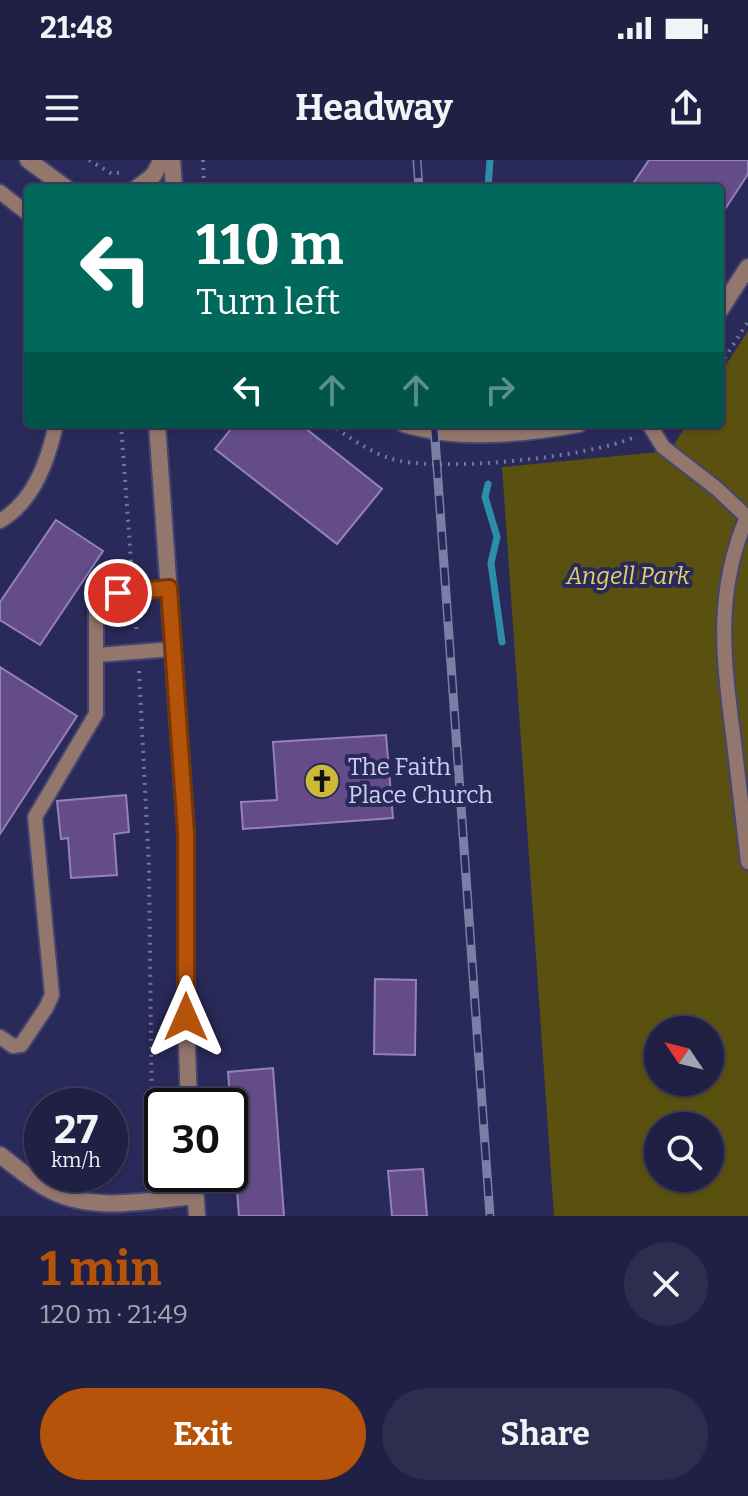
<!DOCTYPE html>
<meta charset="utf-8">
<style>
body{margin:0;font-family:Bitter,serif;background:#2d2d4f;color:#f1f3f6;height:100vh;display:flex;flex-direction:column;font-size:30px;white-space:nowrap}
*{box-sizing:border-box;margin:0}
p{font-size:26px;color:#a2a3b2}
.icon{flex:none;width:44px;height:44px;fill:none;stroke:currentColor;stroke-width:2;stroke-linecap:round;stroke-linejoin:round}
.map{position:relative;height:1056px;overflow:hidden}
.side{display:flex;flex-direction:column;background:#202044;flex:1}
.side>*{flex:none}
.hud{position:absolute;left:24px;top:24px;width:700px;height:244px;border-radius:8px;box-shadow:0 2px 6px #0004,0 0 0 2px #3d3e5d;background:#00695c;color:#fff;overflow:hidden}
.needle{width:52px;rotate:305deg}
.fabs{position:absolute;left:644px;top:856px;display:grid;gap:16px}
.fabs a{display:grid;place-items:center;width:80px;height:80px;border-radius:50%;background:#202044;box-shadow:0 2px 6px #0004,0 0 0 2px #3d3e5d;font-size:40px}
.speed{position:absolute;left:24px;top:928px;display:flex;gap:16px;font-size:40px;font-weight:700;text-align:center}
.speed>*{display:grid;place-content:center;width:104px;height:104px;border-radius:50%;background:#202044;box-shadow:0 2px 6px #0004,0 0 0 2px #3d3e5d;line-height:1}
.speed small{font-size:20px;font-weight:400}
.speed .limit{border:4px solid #111;border-radius:12px;background:#fff;color:#111}
.pin{position:absolute;display:grid;place-items:center;width:68px;height:68px;color:#fff;margin:-34px;border:4px solid #fff;border-radius:50%;box-shadow:0 2px 8px #0007}
.me{position:absolute;width:88px;margin:-44px;rotate:0deg;stroke-linejoin:round;filter:drop-shadow(0 0 6px #0008)}
.turn{display:flex;align-items:center;gap:28px;height:168px;padding:0 40px;font-size:36px}
.turn .icon{width:104px;height:104px;stroke-width:2.5}
.turn b{display:block;font-size:56px;line-height:68px}
.lanes{display:flex;align-items:center;height:76px;padding:0 40px;background:#0003;justify-content:center;gap:40px;direction:ltr}
.lanes .off{opacity:.35}
.round{display:grid;place-items:center;flex:none;width:84px;height:84px;border-radius:42px;background:#2d2d4f}
.overview{display:flex;align-items:center;justify-content:space-between;height:136px;padding:0 40px}
h1{font-size:48px;font-weight:700;line-height:60px;color:#b45309}
.cta{display:flex;gap:16px;margin-top:auto;padding:16px 40px}
.cta a{flex:1;height:92px;border-radius:48px;background:#b45309;color:#fff;font-size:32px;font-weight:700;line-height:92px;text-align:center}
.cta a+a{background:#2d2d4f;color:#f1f3f6}
.status{display:flex;justify-content:space-between;align-items:center;height:56px;padding:0 40px;background:#202044;direction:ltr}
.status svg{height:22px;fill:currentColor}
header{display:flex;justify-content:space-between;align-items:center;height:104px;padding:0 40px;background:#202044;font-size:36px;font-weight:700}
.map>svg:first-child{display:block}
</style>
<div class="status"><b>21:48</b><svg viewBox="0 0 49 12"><path d="M0 12V9h3v3zM5 12V6h3v6zM10 12V3h3v9zM15 12V0h3v12zM26 1h20v11H26zM47 4h2v5h-2z"/></svg></div>
<header><svg class="icon" aria-label="menu" viewBox="0 0 24 24"><path d="M4 6h16M4 12h16M4 18h16"/></svg>Headway<svg class="icon" aria-label="share" viewBox="0 0 24 24"><path d="M12 15V3M7 8l5-5 5 5M5 13v7h14v-7"/></svg></header>
<div class="map">
<svg width="748" height="1056" viewBox="0 0 748 1056">
<rect width="100%" height="100%" fill="#2a2a5a"/>
<path fill="#5a5110" fill-rule="evenodd" d="M748,171V1056H554L502,307L670,291L687,264H720V214ZM658,870H710V922H658ZM658,966H710V1018H658Z"/>
<g fill="none" stroke-linecap="round" stroke-linejoin="round">
<path stroke="#2c8ea9" stroke-width="7" d="M488,28L490,0
M488,324L485,337L497,377L491,403L502,482"/>
</g>
<path fill="#634c87" stroke="#9581b9" stroke-width="2" d="M649,0H748V14L720,57V28H630Z
M235,264H300L382,329L337,384L215,289Z
M56,360L103,391L40,485L0,460V442Z
M0,507L77,556L0,674Z
M386,575L393,658L243,669L241,642L277,640L273,582Z
M126,635L129,672L114,674L117,715L71,718L68,678L61,679L57,641Z
M375,819L416,820L415,895L374,894Z
M273,908L284,1056H239L228,912Z
M423,1009L427,1056H392L388,1011Z"/>
<g fill="none" stroke-linecap="round" stroke-linejoin="round">
<defs>
<path id="service" d="M0,32L27,53
M649,264L663,287L716,328L748,358
M747,357C715,431 723,497 733,574C738,616 743,659 748,702
M0,361C34,341 48,301 56,264
M97,495L173,489
M0,877L13,886L21,885L46,848L52,835L35,657L96,554V440L102,434L169,428"/>
<path id="minor" d="M28,0L66,28
M172,0L174,28
M137,28L153,16L162,0
M720,150L748,107
M157,264L186,673V857L189,946
M404,264C460,281 523,274 579,264
M0,995C16,1007 33,1022 52,1031C96,1053 149,1040 195,1036
M194,1014L197,1056"/>
</defs>
<use href="#service" stroke="#444572" stroke-width="18"/>
<use href="#minor" stroke="#444572" stroke-width="20"/>
<path stroke="#75769e" stroke-width="4" stroke-dasharray="2 6" stroke-linecap="butt" d="M89,0L112,14L122,12
M203,0L204,28
M720,205L748,162
M121,264L132,415
M330,264C347,276 368,291 389,298C435,314 590,297 635,277
M135,451L137,474
M139,511L149,707L152,968L157,1022"/>
<use href="#service" stroke="#93776c" stroke-width="14"/>
<use href="#minor" stroke="#93776c" stroke-width="16"/>
<defs>
<path id="rail" d="M417,0L419,28
M434,264L490,1056"/>
</defs>
<use href="#rail" stroke="#7d7ea6" stroke-width="9"/>
<use href="#rail" stroke="#2a2a5a" stroke-width="6" stroke-dasharray="18" stroke-linecap="butt"/>
</g>
<g fill="none" stroke-linecap="round" stroke-linejoin="round">
<defs>
<path id="route" d="M118,433L169,428L186,673V857"/>
</defs>
<use href="#route" stroke="#753606" stroke-width="20"/>
<use href="#route" stroke="#b45309" stroke-width="14"/>
</g>
<defs>
<symbol id="church-disc" viewBox="-11 -11 22 22"><circle r="9.5" fill="#ccb939" stroke="#2a2a5a"/><path d="M-1.2-6h2.4v3.5h3.3v2.4h-3.3V6h-2.4V-.1h-3.3v-2.4h3.3Z" fill="#111"/></symbol>
</defs>
<g fill-rule="evenodd">
<use href="#church-disc" x="302" y="601" width="40" height="40"/>
</g>
<g text-anchor="middle" dominant-baseline="central" stroke-width="8" stroke-linejoin="round" paint-order="stroke">
<g font-size="24" font-style="italic" fill="#e1d169" stroke="#2a2a5a">
<text x="628" y="416">Angell Park</text>
</g>
<g font-size="24" fill="#cdd0ef" stroke="#2a2a5a" text-anchor="start">
<text x="348" y="607">The Faith<tspan x="348" dy="28">Place Church</tspan></text>
</g>
</g>
</svg>
<div class="fabs">
<a><svg class="needle" viewBox="-14 -14 28 28"><path d="M0-13l5 13h-10z" fill="#e53935"/><path d="M0 13l5-13h-10z" fill="#a2a3b2"/></svg></a>
<a><svg class="icon" aria-label="search" viewBox="0 0 24 24"><circle cx="10" cy="10" r="6"/><path d="M15 15l6 6"/></svg></a>
</div>
<div class="speed"><div>27<small>km/h</small></div><div class="limit">30</div></div>
<div class="pin" style="left:118px;top:433px;background:#d93025"><svg class="icon" aria-label="arrive" viewBox="0 0 24 24"><path d="M6 21V4h12l-3 4 3 4H6"/></svg></div>
<svg class="me" style="left:186px;top:857px" viewBox="-20 -20 40 40"><path d="M0-17L14 15 0 8-14 15z" fill="#b45309" stroke="#fff" stroke-width="4"/></svg>
<div class="hud">
<div class="turn"><svg class="icon" aria-label="left" viewBox="0 0 24 24"><path d="M17 20v-9H6M10 6l-5 5 5 5"/></svg><div><b>110 m</b>Turn left</div></div>
<div class="lanes"><svg class="icon" aria-label="left" viewBox="0 0 24 24"><path d="M17 20v-9H6M10 6l-5 5 5 5"/></svg><svg class="icon off" aria-label="ahead" viewBox="0 0 24 24"><path d="M12 20V5M6 11l6-6 6 6"/></svg><svg class="icon off" aria-label="ahead" viewBox="0 0 24 24"><path d="M12 20V5M6 11l6-6 6 6"/></svg><svg class="icon off" aria-label="right" viewBox="0 0 24 24"><path d="M7 20v-9h11M14 6l5 5-5 5"/></svg></div>
</div>
</div>
<section class="side">
<div class="overview"><div><h1>1 min</h1><p>120 m · 21:49</p></div><a class="round"><svg class="icon" aria-label="close" viewBox="0 0 24 24"><path d="M6 6l12 12M18 6L6 18"/></svg></a></div>
<div class="cta"><a>Exit</a><a>Share</a></div>
</section>
